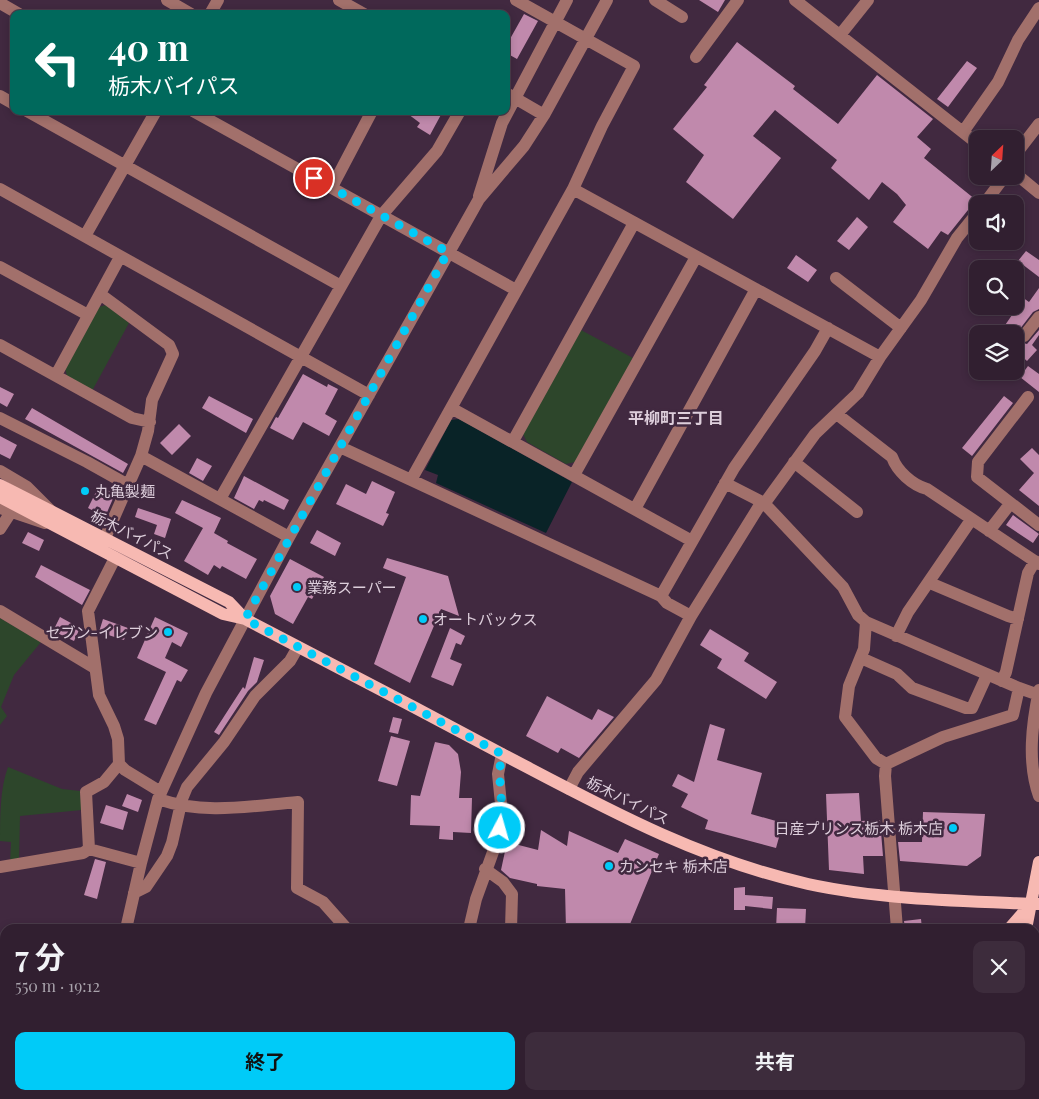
<!DOCTYPE html>
<html lang="ja">
<meta charset="utf-8">
<style>
body{margin:0;font-family:"Playfair Display","Noto Sans JP",serif;background:#3d2c3c;color:#f1f3f6;height:100vh;display:flex;flex-direction:column;font-size:19px;white-space:nowrap}
*{box-sizing:border-box;margin:0}
p{font-size:16px;color:#a8a2ab}
.icon{flex:none;width:28px;height:28px;fill:none;stroke:currentColor;stroke-width:2;stroke-linecap:round;stroke-linejoin:round}
.map{position:relative;flex:1;overflow:hidden}
.drawer{position:absolute;left:0px;top:924px;width:1040px;height:176px;display:flex;flex-direction:column;background:#311f30;border-radius:15px 15px 0 0;box-shadow:0 2px 8px #0003,0 0 0 1px #4c3d4c}
.drawer>*{flex:none}
.guide{position:absolute;left:10px;top:10px;width:500px;height:105px;border-radius:10px;box-shadow:0 2px 8px #0003,0 0 0 1px #4c3d4c;background:#00695c;color:#fff;overflow:hidden}
.needle{width:32px;rotate:25deg}
.fabs{position:absolute;left:969px;top:130px;display:grid;gap:10px}
.fabs a{display:grid;place-items:center;width:55px;height:55px;border-radius:10px;background:#311f30;box-shadow:0 2px 8px #0003,0 0 0 1px #4c3d4c;font-size:25px}
.pin{position:absolute;display:grid;place-items:center;width:42px;height:42px;color:#fff;margin:-21px;border:2px solid #fff;border-radius:50%;box-shadow:0 1px 5px #0007}
.me{position:absolute;width:55px;margin:-28px;rotate:6deg;stroke-linejoin:round;filter:drop-shadow(0 0 4px #0008)}
.turn{display:flex;align-items:center;gap:18px;height:105px;padding:0 15px;font-size:22px}
.turn .icon{width:65px;height:65px;stroke-width:2.5}
.turn b{display:block;font-size:35px;line-height:42px}
.round{display:grid;place-items:center;flex:none;width:52px;height:52px;border-radius:10px;background:#3d2c3c}
.head{display:flex;align-items:center;justify-content:space-between;height:85px;padding:0 15px}
h1{font-size:30px;font-weight:700;line-height:38px}
.primary-button{display:flex;gap:10px;margin-top:auto;padding:10px 15px}
.primary-button a{flex:1;height:58px;border-radius:10px;background:#00cbf8;color:#111;font-size:20px;font-weight:700;line-height:58px;text-align:center}
.primary-button a+a{background:#3d2c3c;color:#f1f3f6}
.map>svg:first-child{display:block}
</style>
<div class="map">
<svg width="1039" height="1099" viewBox="0 0 1039 1099">
<rect width="100%" height="100%" fill="#412940"/>
<path fill="#2d462b" d="M106,305L129,323L92,391L67,376L65,368L99,307Z
M581,330L633,358L575,462L566,464L527,442L523,434Z
M0,618L41,642L14,675L1,707L7,716L0,725Z
M8,767L62,789L80,791L82,810L20,816L19,862L10,863L11,842L0,841C0,817 0,788 8,767Z"/>
<path fill="#092327" d="M459,419L572,482L546,533L436,483L438,475L425,470L451,420Z"/>
<path fill="#c089ac" d="M699,0H725L718,12Z
M524,14L538,21L517,59L506,53V46Z
M737,42L795,86L793,89L838,124L877,75L933,119L917,137L931,149L924,158L976,200L948,235L941,231L928,249L893,222L906,205L897,194L882,182L869,200L831,168L837,160L775,110L753,136L781,158L733,219L686,182L704,155L673,129L707,87L704,85Z
M967,61L977,68L948,107L937,99Z
M404,111H443L430,135L417,127L420,123Z
M857,217L868,227L849,250L837,241Z
M1026,251L1039,260V277L1018,261Z
M796,255L817,270L808,282L787,268Z
M1039,288V309L1033,312L1016,334L1019,342L1027,344L1039,330V335L1032,345L1037,350L1027,361L1015,350V334H999L1012,315L1004,306H1015V292L1029,302Z
M1028,366L1039,374V392L1020,377Z
M303,374L327,387L328,384L338,389L325,414L337,421L329,436L303,422L293,440L270,428L276,417L278,418Z
M0,387L14,394L7,407L0,403Z
M209,396L253,419L246,433L202,408Z
M1004,396L1013,403L972,456L962,448Z
M32,408L128,464L123,473L25,419Z
M179,424L191,436L172,455L160,443Z
M0,436L17,445L10,459L0,454Z
M1032,448L1039,455V506L1019,490L1034,473L1020,459Z
M197,458L212,466L203,481L189,473Z
M244,476L289,500L284,510L264,500L263,502L259,500L254,509L234,498Z
M372,481L395,492L386,513L389,514L383,526L336,504L346,484L366,494Z
M99,486L115,494L105,517L88,508Z
M182,500L221,518L214,533L228,541L227,543L257,559L246,579L222,566L220,569L214,565L208,575L184,561L203,528L175,513Z
M138,508L171,519L165,538L154,534L157,525L135,517Z
M1013,515L1039,534L1033,543L1006,525Z
M317,530L341,543L335,556L310,543Z
M28,532L44,540L39,551L22,543Z
M387,558L448,576L459,616L441,609L410,683L374,664L406,577L383,568Z
M290,559L324,577L312,599L308,597L293,624L275,614L270,596Z
M41,565L90,590L82,605L35,577Z
M60,617L80,628L74,641L53,631Z
M155,617L188,633L181,647L172,642L165,658L188,670L181,682L177,680L156,725L144,720L166,672L137,658Z
M103,619L128,628L124,640L99,632Z
M450,628L465,636L461,645L456,643L450,659L462,664L453,686L431,677Z
M710,629L749,653L744,661L777,682L766,699L717,668L722,659L700,645Z
M254,657L264,660L257,682L248,691L219,735L214,732L243,687L245,689Z
M547,696L592,720L598,709L614,717L579,758L561,748L558,753L526,736Z
M393,717L402,719L398,734L389,732Z
M710,724L725,729L717,760L762,773L751,814L783,823L776,848L705,829L708,820L681,807L688,794L672,786L678,774L694,782Z
M391,736L410,741L397,786L378,781Z
M435,742L449,745L458,754L461,772L459,798H472L471,833L453,832V840L439,839L440,826L410,825L411,795L420,796Z
M859,793L861,821L880,820L883,856H863L864,874L829,870L826,794Z
M127,794L142,800L138,812L122,806Z
M106,805L128,812L123,830L100,823Z
M923,812L985,814L981,856L967,866L900,861L898,842H922Z
M541,830L567,846L569,831L618,853L625,839L659,854L628,929H566L565,889L537,886V884L510,878L501,870L507,842L538,850Z
M95,859L106,862L97,899L84,895Z
M745,887V895L773,897L772,909L745,906V910H734V888Z
M777,908L806,909L805,929H776Z
M921,919L922,929H905L904,921Z"/>
<g fill="none" stroke-linecap="round" stroke-linejoin="round">
<path stroke="#a2706b" stroke-width="12" d="M167,0L191,14
M339,0L364,14
M655,0L682,17
M795,0L978,144
M0,3L19,14
M210,14L218,0
M840,35L868,0
M696,57L738,0
M506,93L544,115
M0,96L14,104
M27,111L341,286
M193,111L516,290
M963,132L998,82L1018,40L1039,8
M1015,155L1039,124
M1015,173L1039,193
M332,187L372,111
M0,189L369,395
M479,196L502,123L567,0
M984,204L1005,176
M85,236L156,111
M0,267L88,315
M836,278L901,328
M100,294L169,345L173,354L152,400L148,431L141,456L105,538
M1024,336L1039,317
M0,345L132,418L150,422
M880,357L921,300L957,238L978,212
M56,375L120,257
M1028,397L978,462L977,477L1039,525
M451,408L692,541
M838,415L892,457C897,471 912,485 927,489L1039,564
M0,418L87,462L130,486
M513,441L634,223
M340,447L661,596L734,468L815,351L828,328
M141,456L289,537
M794,462L857,512
M0,471L27,487L51,511
M574,475L696,257
M411,480L573,189L602,126L634,66L516,0
M725,483L764,503L843,587L858,615L866,622L1019,688L1039,695
M220,499L381,216L437,151L460,111
M0,508L45,523
M635,509L756,289
M0,529L11,512
M989,531L1010,504
M115,558L88,611L99,695L114,726L118,739L119,764L125,770L161,792
M930,583L1008,616L1018,619
M661,596L667,603L691,616
M0,611L95,668
M866,622L864,649L849,686L845,717L876,758L886,764
M896,636L908,612L971,520
M861,658L897,674L912,688L966,708H972L987,675
M1002,681L1006,672L1028,573L1035,561
M1039,690C1032,724 1027,762 1039,796
M886,764L885,776L897,929
M886,764L943,737L1013,715L1019,688
M569,789L578,772L656,680L691,616L758,508L767,500L815,434L858,393L880,357L573,189
M158,799C205,815 249,806 298,802L297,888L323,902L347,929
M89,849L86,792L104,782L119,764
M0,867L83,853L89,849L141,863
M485,869L503,882L512,894L511,929
M134,893L146,887L167,856L172,843L182,799L187,787L224,742L255,696L290,661L298,647
M126,929L141,863L158,799L206,693L289,537L479,199L524,146L544,115L607,0
M469,929L476,899L497,841L502,814L498,774L502,754
M0,990L5,993
M1035,1037H1039
M177,1095L185,1099
M356,1095L357,1099
M624,1095L625,1099
M828,1095L829,1099
M903,1095V1099
M76,1099L79,1095
M102,1099V1095
M222,1099L223,1095
M291,1099V1095"/>
<path stroke="#f7b9b2" stroke-width="12" d="M0,485L229,602L245,619
M0,497L223,614L245,619C332,664 418,709 504,755C603,807 697,859 808,884C882,900 964,901 1039,904
M1009,929L1029,906
M1026,929L1039,862
M506,1099L519,1095
M986,1099L987,1095
M997,1099V1095"/>
</g>
<g fill="none" stroke-linecap="round" stroke-linejoin="round">
<path stroke="#00cbf8" stroke-width="9" stroke-dasharray="0 16.2" d="M314,178L448,252L245,619L502,754C496,779 505,802 500,828"/>
</g>
<g fill="#00cbf8" stroke="#412940" stroke-width="2">
<circle cx="85" cy="491" r="5"/>
<circle cx="297" cy="587" r="5"/>
<circle cx="423" cy="619" r="5"/>
<circle cx="168" cy="632" r="5"/>
<circle cx="953" cy="828" r="5"/>
<circle cx="609" cy="866" r="5"/>
</g>
<g text-anchor="middle" dominant-baseline="central" stroke-width="5" stroke-linejoin="round" paint-order="stroke">
<g font-size="15" fill="#ddcedb" stroke="#412940" text-anchor="start">
<text x="95" y="491">丸亀製麺</text>
<text x="307" y="587">業務スーパー</text>
<text x="433" y="619">オートバックス</text>
<text x="158" y="632" text-anchor="end">セブン-イレブン</text>
<text x="943" y="828" text-anchor="end">日産プリンス栃木 栃木店</text>
<text x="619" y="866">カンセキ 栃木店</text>
</g>
<g font-size="15" fill="#ddcedb" stroke="#412940">
<text transform="translate(132 534) rotate(27)">栃木バイパス</text>
<text transform="translate(628 800) rotate(26)">栃木バイパス</text>
</g>
<g font-size="16" font-weight="bold" fill="#ddcedb" stroke="#412940">
<text x="676" y="417">平柳町三丁目</text>
</g>
</g>
</svg>
<div class="fabs">
<a><svg class="needle" viewBox="-14 -14 28 28"><path d="M0-13l5 13h-10z" fill="#e53935"/><path d="M0 13l5-13h-10z" fill="#a8a2ab"/></svg></a>
<a><svg class="icon" aria-label="sound" viewBox="0 0 24 24"><path d="M4 9h4l5-4v14l-5-4H4zM17 9q2 3 0 6"/></svg></a>
<a><svg class="icon" aria-label="search" viewBox="0 0 24 24"><circle cx="10" cy="10" r="6"/><path d="M15 15l6 6"/></svg></a>
<a><svg class="icon" aria-label="layers" viewBox="0 0 24 24"><path d="M12 4l9 5-9 5-9-5zM3 14l9 5 9-5"/></svg></a>
</div>
<div class="pin" style="left:314px;top:178px;background:#d93025"><svg class="icon" aria-label="arrive" viewBox="0 0 24 24"><path d="M6 21V4h12l-3 4 3 4H6"/></svg></div>
<svg class="me" style="left:500px;top:828px" viewBox="-20 -20 40 40"><circle r="17" fill="#00cbf8" stroke="#fff" stroke-width="3"/><path d="M0-11L8 9 0 5-8 9z" fill="#fff"/></svg>
<div class="guide">
<div class="turn"><svg class="icon" aria-label="left" viewBox="0 0 24 24"><path d="M17 20v-9H6M10 6l-5 5 5 5"/></svg><div><b>40 m</b>栃木バイパス</div></div>
</div>
<section class="drawer">
<div class="head"><div><h1>7 分</h1><p>550 m · 19:12</p></div><a class="round"><svg class="icon" aria-label="close" viewBox="0 0 24 24"><path d="M6 6l12 12M18 6L6 18"/></svg></a></div>
<div class="primary-button"><a>終了</a><a>共有</a></div>
</section>
</div>
